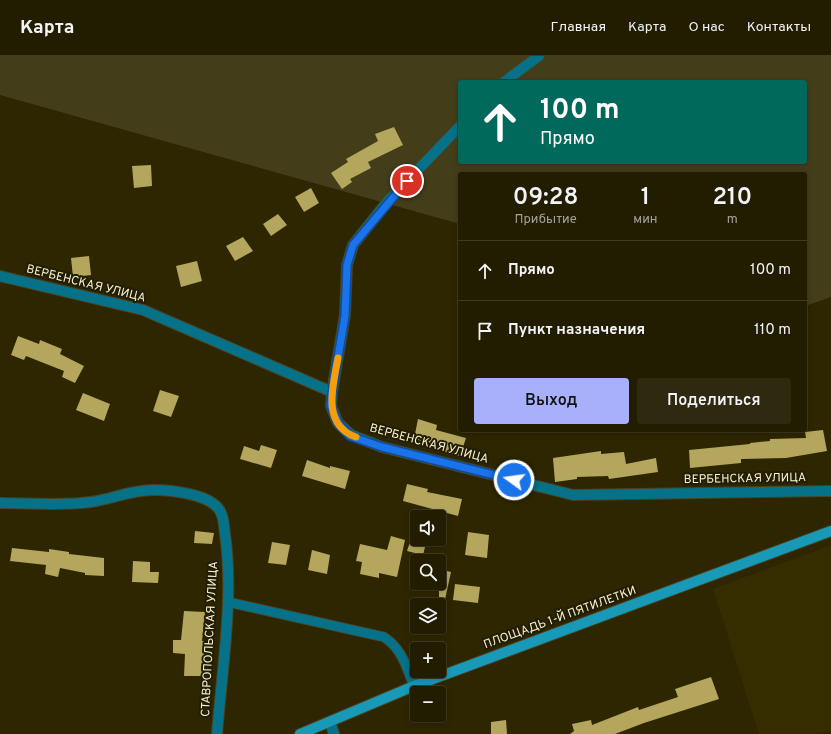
<!DOCTYPE html>
<html lang="ru">
<meta charset="utf-8">
<style>
body{margin:0;font-family:Overpass,sans-serif;background:#2e290f;color:#f1f3f6;height:100vh;display:flex;flex-direction:column;font-size:15px;white-space:nowrap}
*{box-sizing:border-box;margin:0}
p{font-size:13px;color:#a2a199}
.icon{flex:none;width:22px;height:22px;fill:none;stroke:currentColor;stroke-width:2;stroke-linecap:round;stroke-linejoin:round}
.map{position:relative;flex:1;overflow:hidden}
.drawer{position:absolute;left:458px;top:116px;width:349px;height:260px;display:flex;flex-direction:column;background:#221c00;border-radius:4px;box-shadow:0 2px 6px #0003,0 0 0 1px #3f3a22}
.drawer>*{flex:none}
.guide{position:absolute;left:458px;top:24px;width:349px;height:84px;border-radius:4px;box-shadow:0 2px 6px #0003,0 0 0 1px #3f3a22;background:#00695c;color:#fff;overflow:hidden}
.controls{position:absolute;left:410px;top:454px;display:grid;gap:8px}
.controls a{display:grid;place-items:center;width:36px;height:36px;border-radius:4px;background:#221c00;box-shadow:0 2px 6px #0003,0 0 0 1px #3f3a22;font-size:20px}
.pin{position:absolute;display:grid;place-items:center;width:34px;height:34px;color:#fff;margin:-17px;border:2px solid #fff;border-radius:50%;box-shadow:0 1px 4px #0007}
.me{position:absolute;width:44px;margin:-22px;rotate:284deg;stroke-linejoin:round;filter:drop-shadow(0 0 3px #0008)}
.turn{display:flex;align-items:center;gap:14px;height:84px;padding:0 16px;font-size:18px}
.turn .icon{width:52px;height:52px;stroke-width:2.5}
.turn b{display:block;font-size:28px;line-height:34px}
.eta{display:flex;justify-content:space-evenly;align-items:center;height:68px;text-align:center}
.eta b{font-size:24px;font-weight:600;line-height:28px}
.primary-button{display:flex;gap:8px;margin-top:auto;padding:8px 16px}
.primary-button a{flex:1;height:46px;border-radius:4px;background:#a8b0fc;color:#111;font-size:16px;font-weight:600;line-height:46px;text-align:center}
.primary-button a+a{background:#2e290f;color:#f1f3f6}
ul{padding:0;list-style:none}
li{display:flex;align-items:center;gap:12px;height:60px;padding:0 16px;border-top:1px solid #3f3a22}
li div{flex:1}
li b{display:block;font-size:15px}
li em{font-style:normal}
header{display:flex;align-items:center;gap:24px;box-sizing:border-box;height:56px;padding:0 20px;background:#221c00;border-bottom:1px solid #3f3a22}
header strong{font-size:19px}
nav{display:flex;gap:22px;margin-inline-start:auto;font-size:14px}
.map>svg:first-child{display:block}
</style>
<header>
<strong>Карта</strong>
<nav><a>Главная</a><a>Карта</a><a>О нас</a><a>Контакты</a></nav>
</header>
<div class="map">
<svg width="831" height="678" viewBox="0 0 831 678">
<rect width="100%" height="100%" fill="#2e2600"/>
<path fill="#352d00" d="M831,489V675L814,678H759L713,533Z"/>
<path fill="#433d1a" fill-rule="evenodd" d="M0,0H831V241L805,250V118H460V168L0,39ZM460,26H805V106H460Z"/>
<path fill="#b4a65c" d="M394,71L403,89L368,106L371,112L350,123L352,126L342,133L331,117L348,106L346,103L378,85L375,78Z
M151,109L152,130L134,132L132,110Z
M311,132L319,147L304,156L295,141Z
M278,158L287,169L271,180L263,168Z
M243,181L253,195L235,205L226,190Z
M89,200L91,219L73,221L71,202Z
M197,205L202,225L181,231L176,210Z
M18,280L39,288L40,284L62,293L60,298L84,310L75,327L62,321L64,315L26,300L24,304L11,299Z
M160,334L179,340L171,361L153,355Z
M83,337L110,348L104,365L76,354Z
M418,363L437,369L436,374L466,382L460,400L442,395L443,390L414,383Z
M823,374L827,395L786,402L741,403V407L690,412L689,394L750,388V387L770,385V383L806,382L805,376Z
M261,389L277,394L271,412L240,403L244,390L259,395Z
M601,395V398L624,396L626,408L656,402L658,416L609,423L608,420L577,421V423L555,426L553,402Z
M307,404L330,412V410L350,415L345,433L302,420Z
M407,428L428,433L427,436L462,443L458,460L403,445Z
M195,475L214,477L212,488L194,487Z
M468,476L489,479L487,502L465,499Z
M391,480L405,484L397,521L379,517V522L360,518L362,506L356,505L360,488L387,494Z
M412,480L417,481V483H427L423,499L407,495Z
M272,486L290,489L286,509L268,507Z
M12,492L49,496V493L69,496V498L104,502V520L85,519V517L60,512L58,521L45,518L46,509L10,505Z
M312,494L330,499L327,518L308,514Z
M133,505L150,506V516H159L158,527L132,526Z
M439,513L451,516L444,548L439,547Z
M455,528L480,531L478,547L453,544Z
M184,555L205,556L202,585H204L205,620H184L185,598L173,597V584H181Z
M711,621L719,643L644,667L615,678H570L574,675L572,668L591,664L592,669L638,651L639,654L678,641L675,633Z
M506,664L507,678H491V666Z"/>
<g fill="none" stroke-linecap="round" stroke-linejoin="round">
<defs>
<path id="lane" d="M228,546L384,581C402,593 406,610 414,630"/>
<path id="street" d="M504,26L539,0
M0,220L143,254L332,336L331,350L338,367L351,379L382,391L573,439L831,435
M332,336L345,259L347,209L353,189L388,145L460,70
M0,447C28,447 64,450 91,446C112,443 131,434 153,434C171,434 211,438 220,455C224,461 224,471 225,478C234,541 222,614 217,678
M330,666L334,678"/>
<path id="secondary" d="M300,678L414,630L831,475"/>
</defs>
<use href="#lane" stroke="#4a431d" stroke-width="11"/>
<use href="#street" stroke="#4a431d" stroke-width="12"/>
<use href="#secondary" stroke="#4a431d" stroke-width="12"/>
<use href="#lane" stroke="#057289" stroke-width="9"/>
<use href="#street" stroke="#057289" stroke-width="10"/>
<use href="#secondary" stroke="#1799b7" stroke-width="10"/>
</g>
<g fill="none" stroke-linecap="round" stroke-linejoin="round">
<defs>
<path id="route" d="M407,125L353,189L347,209L345,260L332,336L331,350L338,367L350,380L382,391L514,424"/>
</defs>
<use href="#route" stroke="#114b97" stroke-width="10"/>
<use href="#route" stroke="#1a73e8" stroke-width="7"/>
<path stroke="#f59e0b" stroke-width="7" d="M338,302C333,329 321,369 356,381"/>
</g>
<g text-anchor="middle" dominant-baseline="central" stroke-width="4" stroke-linejoin="round" paint-order="stroke">
<g font-size="12" fill="#f8f2cd" stroke="#221d06">
<text transform="translate(86 228) rotate(14)">ВЕРБЕНСКАЯ УЛИЦА</text>
<text transform="translate(429 388) rotate(15)">ВЕРБЕНСКАЯ УЛИЦА</text>
<text transform="translate(745 423) rotate(-1)">ВЕРБЕНСКАЯ УЛИЦА</text>
<text transform="translate(560 562) rotate(-20)">ПЛОЩАДЬ 1-Й ПЯТИЛЕТКИ</text>
<text transform="translate(210 583) rotate(-87)">СТАВРОПОЛЬСКАЯ УЛИЦА</text>
</g>
</g>
</svg>
<div class="controls">
<a><svg class="icon" aria-label="sound" viewBox="0 0 24 24"><path d="M4 9h4l5-4v14l-5-4H4zM17 9q2 3 0 6"/></svg></a>
<a><svg class="icon" aria-label="search" viewBox="0 0 24 24"><circle cx="10" cy="10" r="6"/><path d="M15 15l6 6"/></svg></a>
<a><svg class="icon" aria-label="layers" viewBox="0 0 24 24"><path d="M12 4l9 5-9 5-9-5zM3 14l9 5 9-5"/></svg></a>
<a>+</a>
<a>−</a>
</div>
<div class="pin" style="left:407px;top:125px;background:#d93025"><svg class="icon" aria-label="arrive" viewBox="0 0 24 24"><path d="M6 21V4h12l-3 4 3 4H6"/></svg></div>
<svg class="me" style="left:514px;top:424px" viewBox="-20 -20 40 40"><circle r="17" fill="#1a73e8" stroke="#fff" stroke-width="3"/><path d="M0-11L8 9 0 5-8 9z" fill="#fff"/></svg>
<div class="guide">
<div class="turn"><svg class="icon" aria-label="ahead" viewBox="0 0 24 24"><path d="M12 20V5M6 11l6-6 6 6"/></svg><div><b>100 m</b>Прямо</div></div>
</div>
<section class="drawer">
<div class="eta">
<div><b>09:28</b><p>Прибытие</p></div>
<div><b>1</b><p>мин</p></div>
<div><b>210</b><p>m</p></div>
</div>
<ul>
<li><svg class="icon" aria-label="ahead" viewBox="0 0 24 24"><path d="M12 20V5M6 11l6-6 6 6"/></svg><div><b>Прямо</b></div><em>100 m</em></li>
<li><svg class="icon" aria-label="arrive" viewBox="0 0 24 24"><path d="M6 21V4h12l-3 4 3 4H6"/></svg><div><b>Пункт назначения</b></div><em>110 m</em></li>
</ul>
<div class="primary-button"><a>Выход</a><a>Поделиться</a></div>
</section>
</div>
